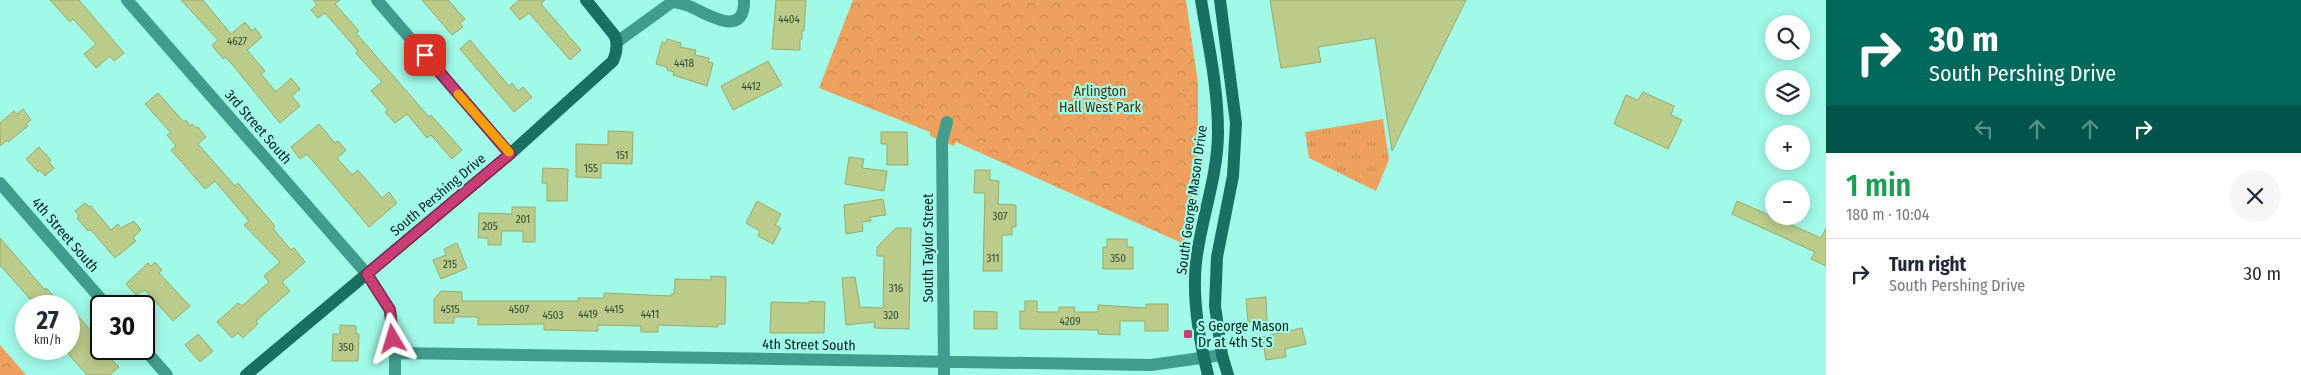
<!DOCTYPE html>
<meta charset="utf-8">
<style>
body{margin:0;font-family:"Fira Sans Condensed",sans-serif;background:#f6f6f7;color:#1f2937;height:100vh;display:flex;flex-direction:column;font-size:19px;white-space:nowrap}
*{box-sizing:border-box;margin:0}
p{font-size:16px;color:#747a83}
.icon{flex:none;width:28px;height:28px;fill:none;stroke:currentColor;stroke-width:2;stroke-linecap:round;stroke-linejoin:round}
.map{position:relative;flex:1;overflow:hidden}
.side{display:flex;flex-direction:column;background:#fff;width:475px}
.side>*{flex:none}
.guide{background:#00695c;color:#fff;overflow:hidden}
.buttons{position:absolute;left:1765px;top:15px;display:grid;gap:10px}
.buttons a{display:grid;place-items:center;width:45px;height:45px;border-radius:50%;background:#fff;box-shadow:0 2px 12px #0003;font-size:25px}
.speed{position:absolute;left:15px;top:295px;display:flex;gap:10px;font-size:25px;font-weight:700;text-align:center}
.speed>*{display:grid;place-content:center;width:65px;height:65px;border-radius:50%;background:#fff;box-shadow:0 2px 12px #0003;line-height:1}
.speed small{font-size:12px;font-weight:400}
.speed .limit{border:2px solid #111;border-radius:8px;background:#fff;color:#111}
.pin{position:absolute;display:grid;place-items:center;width:42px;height:42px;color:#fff;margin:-21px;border-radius:10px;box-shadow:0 2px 8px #0006}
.me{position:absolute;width:55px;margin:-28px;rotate:353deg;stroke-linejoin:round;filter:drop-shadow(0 0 4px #0008)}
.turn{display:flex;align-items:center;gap:18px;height:105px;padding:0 20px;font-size:22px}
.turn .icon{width:65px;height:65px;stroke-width:2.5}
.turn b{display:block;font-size:35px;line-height:42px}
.lanes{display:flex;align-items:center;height:48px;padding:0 20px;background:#0003;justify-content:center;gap:25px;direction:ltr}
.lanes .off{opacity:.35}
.round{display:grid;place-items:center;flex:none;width:52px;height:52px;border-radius:26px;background:#f6f6f7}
.headline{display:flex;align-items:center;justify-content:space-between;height:85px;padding:0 20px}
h1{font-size:30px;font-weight:600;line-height:38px;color:#1e9e55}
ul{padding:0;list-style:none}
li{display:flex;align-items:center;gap:15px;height:70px;padding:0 20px;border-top:1px solid #e0e1e3}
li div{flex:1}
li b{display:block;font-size:19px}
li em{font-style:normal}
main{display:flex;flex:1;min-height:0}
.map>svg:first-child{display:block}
</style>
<main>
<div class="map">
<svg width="1826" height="375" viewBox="0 0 1826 375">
<defs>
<pattern id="grass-tufts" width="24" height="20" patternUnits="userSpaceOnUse" patternTransform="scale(1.25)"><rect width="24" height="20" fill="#eea15f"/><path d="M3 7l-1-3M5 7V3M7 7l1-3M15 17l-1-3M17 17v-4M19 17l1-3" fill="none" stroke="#ca8a52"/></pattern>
<pattern id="park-crowns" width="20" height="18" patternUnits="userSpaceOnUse" patternTransform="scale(1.25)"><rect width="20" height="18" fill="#eea15f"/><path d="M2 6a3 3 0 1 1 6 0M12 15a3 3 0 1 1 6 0" fill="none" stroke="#ca8a52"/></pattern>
</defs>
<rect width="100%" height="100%" fill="#a1f9e8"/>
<path fill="url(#grass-tufts)" d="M1383,119L1389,160L1376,191L1309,158L1305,132Z"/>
<path fill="url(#park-crowns)" d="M853,0H1186L1198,83V164L1184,244L956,142L954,146L930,136V132L819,88Z
M0,345L26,375H0Z"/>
<path fill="#bacb8a" stroke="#9aaa6a" d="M50,0H79L124,53L114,61L110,56L96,68L84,54L96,44L73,19L70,22Z
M181,0H203L231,34L245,22L252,31L255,28L262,37L247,50L265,71L261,74L276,92L291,78L300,89L292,96L300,106L280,123L231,63L225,57L223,59L212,45L218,40Z
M313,0H340L335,4L359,31L356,33L429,117L431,115L462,150L452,159L431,135L427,138L407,114L395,123L385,112L388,110L371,91L382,82L360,58L356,53L358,51L325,13L318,18L311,10L317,5Z
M422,0H448L465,19L460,23L463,27L452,35Z
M519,0H545L541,4L581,50L570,60L529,13L520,20L510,8Z
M776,0H806L804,31H802V39H800V50L772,49Z
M1270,0H1466L1392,151L1375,38L1318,47L1321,62L1281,68Z
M667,39L681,43L680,47L696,50L695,55L709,58L708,62L713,63L707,86L673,75L674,72L667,70V67L656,64L662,42L666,43Z
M470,40L509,86L512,83L518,91L523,87L532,97L514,112L460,49Z
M768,61L782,85L733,110L721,86Z
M1643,92L1674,106L1671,115L1682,120L1668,149L1614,124L1626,95L1638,100Z
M158,93L184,122L186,120L190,126L192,124L196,128L198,127L206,137L198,144L235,186L238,183L275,226L273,228L276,232L291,250L294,248L305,262L282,282L290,291L256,321L258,324L243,338L238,333L232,338L217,322L238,303L242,306L269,282L264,276L280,262L244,225L249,221L215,181L205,189L171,150L176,146L167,135L171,133L145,104Z
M23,109L31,120L26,124L28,126L8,142L7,140L0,146V123L14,111L17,114Z
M319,124L335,143L338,141L346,150L337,158L352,175L358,170L382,198L389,192L397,203L369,227L307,154L300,159L291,147Z
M608,131L633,132L632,164L601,163V178L576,177V144L608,145Z
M881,132H907L908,165H887V144H881Z
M39,147L51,160L49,162L54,168L45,176L40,170L38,172L26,159Z
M849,157L864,159L862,168L887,171L884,191L845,184Z
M543,168L568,169L567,201H547V183H542Z
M975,170H990V180L999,181L998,204L1016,205V227H1012V235H1002V271H983L985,193H974Z
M883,199L886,215L870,217L871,221L862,222L863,231L846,234L844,205Z
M757,201L781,214L775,225L781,228L773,244L758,236L760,231L746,223Z
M1737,201L1821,238L1826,228V266L1811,259L1815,252L1732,214Z
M85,203L89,207L91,206L111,230L118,224L121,228L134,221L141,230L133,238L136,241L115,258L91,230L88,231L77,218L79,216L75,211Z
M512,207H535V242H523V231H502L501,245H488V238H478L479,213L512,214Z
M896,228H911L909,329L874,328L875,322L846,325L842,278L855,277L860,307L883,308L884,256H877V247Z
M0,238L45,290L46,288L63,306H27L34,299H30L0,265Z
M1107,239H1127V247H1133V269H1103V247H1107Z
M457,243L467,268L441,279L433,260L446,255L444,249Z
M155,262L162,270L159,273L190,306L173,321L145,290L136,295L126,284L148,263L151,266Z
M711,276L726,277L725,324H718V327L658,325V332H641V326L598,325V331L544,330V324L478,325V317H454V323H434V299L441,291L462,292V301H578V298H604V293L671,296V294H674L675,279L711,280Z
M1266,297L1267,321L1248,322L1246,299Z
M809,301L825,302L824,333H770L771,302L809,303Z
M1025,301H1037V312H1059V307H1075L1074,312H1098V305L1146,308V304H1168V331H1145V321H1120V335L1098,334V330L1020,329V311H1025Z
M974,311L997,312V329H974Z
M78,316L94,334L90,338L119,367L110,375H87L69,355V324Z
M340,325L356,326V334H359L358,361H332L333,334H340Z
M1302,328L1306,344L1285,349L1286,357L1266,360L1262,337Z
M198,334L213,351L200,362L185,345Z"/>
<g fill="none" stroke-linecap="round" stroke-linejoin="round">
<path stroke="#429c8d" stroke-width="12" d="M127,0L367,274L390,310L395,353V375
M377,0L510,154
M673,2C678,3 684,4 689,6C706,13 745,40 744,0
M617,42L675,0
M0,183L107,306
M144,349L167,375
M395,353L1151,365L1222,355
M944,375L942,141L947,122"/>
<path stroke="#186f62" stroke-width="12" d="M1201,0C1208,43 1218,87 1218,132C1218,176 1201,219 1196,262C1192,299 1199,339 1208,375
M1220,0L1236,123L1233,176L1217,257L1215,306L1222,355L1228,375
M246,375L510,154L613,61C617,52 618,45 615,36L586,0"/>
</g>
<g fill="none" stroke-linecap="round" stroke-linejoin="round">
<defs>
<path id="route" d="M393,339L390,310L367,274L510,154L425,55"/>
</defs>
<use href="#route" stroke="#83284c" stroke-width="12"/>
<use href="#route" stroke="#c93e75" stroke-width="9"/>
<path stroke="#f59e0b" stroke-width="9" d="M458,94L509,152"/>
</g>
<rect fill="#c93e75" stroke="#a1f9e8" stroke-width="2" x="1183" y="329" width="10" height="10" rx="2.5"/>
<g text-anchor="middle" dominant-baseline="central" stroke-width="4.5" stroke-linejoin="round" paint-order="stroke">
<g font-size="11" fill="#2e4c38">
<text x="789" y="19">4404</text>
<text x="237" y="41">4627</text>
<text x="684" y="63">4418</text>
<text x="751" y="86">4412</text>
<text x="622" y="155">151</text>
<text x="591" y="168">155</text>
<text x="1000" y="216">307</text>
<text x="523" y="219">201</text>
<text x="490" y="226">205</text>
<text x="993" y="258">311</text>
<text x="1118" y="258">350</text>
<text x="450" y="264">215</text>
<text x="896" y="288">316</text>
<text x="450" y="309">4515</text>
<text x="519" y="309">4507</text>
<text x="614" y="309">4415</text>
<text x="588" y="314">4419</text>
<text x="650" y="314">4411</text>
<text x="553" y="315">4503</text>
<text x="891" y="315">320</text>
<text x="1070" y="321">4209</text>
<text x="346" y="347">350</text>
</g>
<g font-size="14" fill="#4f2c0b" stroke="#a1f9e8">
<text x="1100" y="91">Arlington<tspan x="1100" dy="16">Hall West Park</tspan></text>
</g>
<g font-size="14" fill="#00221d" stroke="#a1f9e8">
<text transform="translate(258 127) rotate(49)">3rd Street South</text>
<text transform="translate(438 195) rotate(-40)">South Pershing Drive</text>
<text transform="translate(1192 200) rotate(-82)">South George Mason Drive</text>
<text transform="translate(65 235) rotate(49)">4th Street South</text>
<text transform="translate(928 248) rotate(-90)">South Taylor Street</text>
<text transform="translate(809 345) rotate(1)">4th Street South</text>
</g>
<g font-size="14" fill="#00221d" stroke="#a1f9e8" text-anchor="start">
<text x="1198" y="326">S George Mason<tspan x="1198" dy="16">Dr at 4th St S</tspan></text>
</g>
</g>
</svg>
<div class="buttons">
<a><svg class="icon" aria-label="search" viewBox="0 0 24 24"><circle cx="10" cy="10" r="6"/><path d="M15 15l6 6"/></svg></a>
<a><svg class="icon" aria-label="layers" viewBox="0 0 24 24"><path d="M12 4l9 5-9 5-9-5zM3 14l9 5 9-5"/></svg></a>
<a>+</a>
<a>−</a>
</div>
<div class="speed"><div>27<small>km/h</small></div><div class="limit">30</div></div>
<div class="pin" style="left:425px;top:55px;background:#d93025"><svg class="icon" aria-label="arrive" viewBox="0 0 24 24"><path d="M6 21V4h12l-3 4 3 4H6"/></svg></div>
<svg class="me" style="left:393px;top:339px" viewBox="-20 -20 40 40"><path d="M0-17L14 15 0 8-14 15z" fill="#c93e75" stroke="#fff" stroke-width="4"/></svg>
</div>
<section class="side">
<div class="guide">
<div class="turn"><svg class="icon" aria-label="right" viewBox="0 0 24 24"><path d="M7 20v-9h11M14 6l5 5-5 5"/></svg><div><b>30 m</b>South Pershing Drive</div></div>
<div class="lanes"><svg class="icon off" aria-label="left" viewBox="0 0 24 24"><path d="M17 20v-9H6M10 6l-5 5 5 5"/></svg><svg class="icon off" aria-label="ahead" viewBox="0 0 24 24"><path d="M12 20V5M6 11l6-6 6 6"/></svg><svg class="icon off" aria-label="ahead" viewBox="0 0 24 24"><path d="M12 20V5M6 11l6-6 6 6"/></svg><svg class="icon" aria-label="right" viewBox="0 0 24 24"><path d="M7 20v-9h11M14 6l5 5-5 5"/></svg></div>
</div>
<div class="headline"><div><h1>1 min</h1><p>180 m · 10:04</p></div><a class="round"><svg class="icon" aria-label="close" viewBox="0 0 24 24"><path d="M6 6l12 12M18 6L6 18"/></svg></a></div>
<ul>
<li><svg class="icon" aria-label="right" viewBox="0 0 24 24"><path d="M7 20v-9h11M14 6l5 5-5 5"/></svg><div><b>Turn right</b><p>South Pershing Drive</p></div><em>30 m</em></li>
</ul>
</section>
</main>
